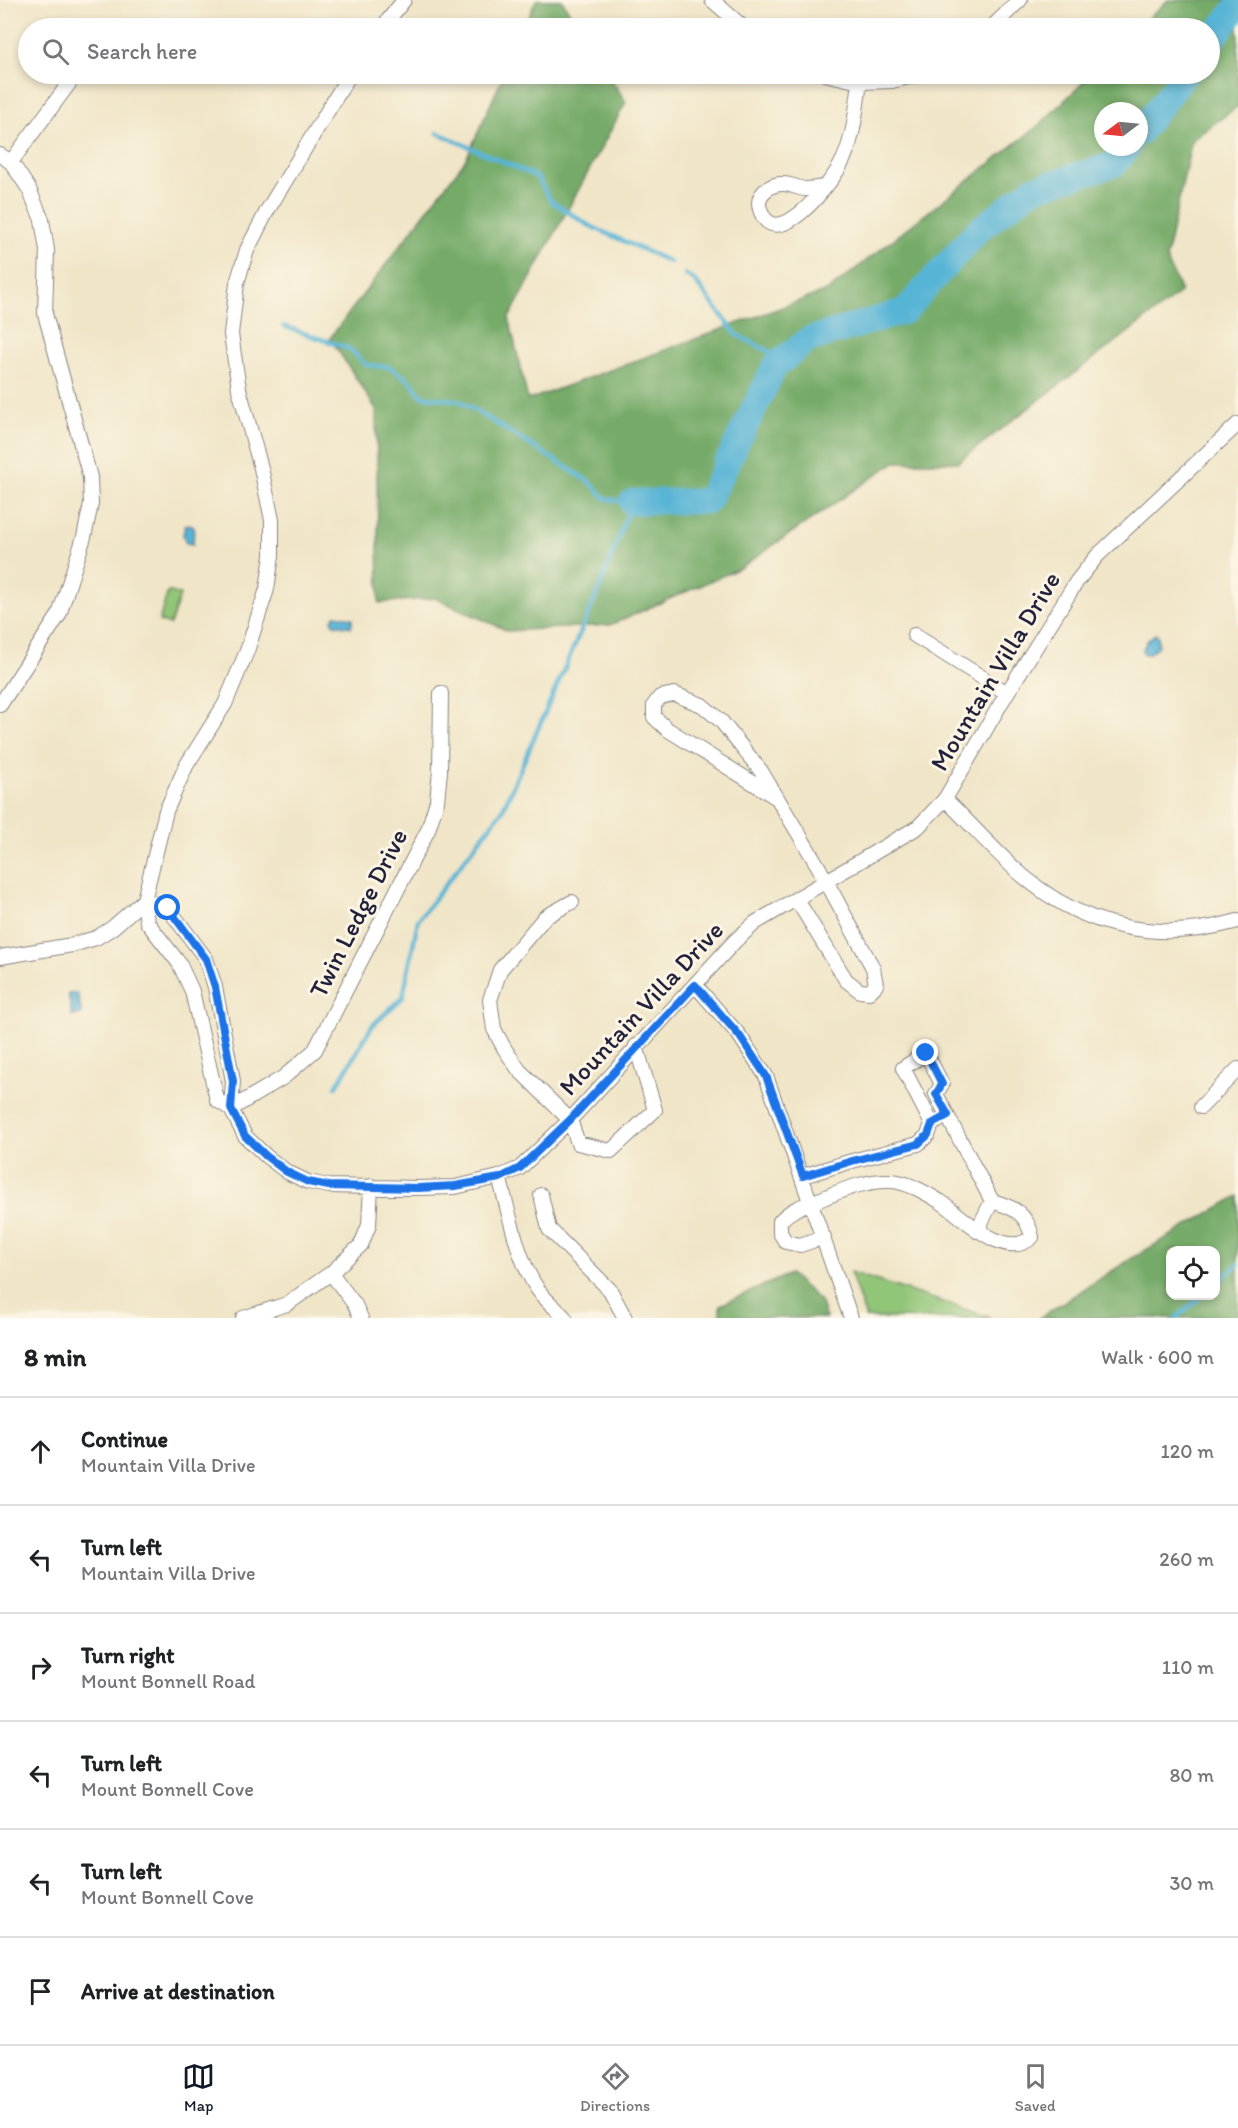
<!DOCTYPE html>
<html lang="en">
<head>
<meta charset="utf-8">
<style>
  body { margin:0; font-family:Itim,sans-serif; background:#f2f2f2; color:#202124 }
  .controls { position:absolute; right:18px; bottom:18px; display:grid; overflow:hidden; border-radius:12px; box-shadow:0 3px 9px #0003 }
  .controls button { width:54px; height:54px; display:grid; place-items:center; padding:0; border:0; border-bottom:2px solid #e0e0e0; background:#fff; color:#202124; font:30px sans-serif }
  .compass { position:absolute; left:1094px; top:102px; width:54px; height:54px; border-radius:50%; background:#fff; box-shadow:0 3px 9px #0003; rotate:254deg }
  .stop { position:absolute; width:18px; height:18px; margin:-14px; border:4px solid #1a73e8; border-radius:50%; background:#fff }
  .stop.end { background:#1a73e8; border-color:#fff; box-shadow:0 2px 6px #0008 }
  .list { margin:0; padding:0; list-style:none }
  h2 { display:flex; justify-content:space-between; align-items:center; height:78px; margin:0; padding:0 24px; font-size:26px }
  h2 small { font-size:20px; font-weight:400; color:#757577 }
  .list li { display:grid; grid-template-columns:39px 1fr auto; gap:18px; align-items:center; box-sizing:border-box; height:108px; padding:0 24px; border-top:2px solid #e0e0e0 }
  .list b { display:block; font-size:22px; white-space:nowrap }
  .list p { margin:0; font-size:20px; white-space:nowrap; color:#757577 }
  .list em { font-size:20px; font-style:normal; color:#757577 }
  .icon { flex:none; width:33px; height:33px; fill:none; stroke:currentColor; stroke-width:2; stroke-linecap:round; stroke-linejoin:round }
  .map { position:relative; flex:none; width:1238px; height:1318px; overflow:hidden }
  .search { position:absolute; background:#fff; box-shadow:0 3px 9px #0003; left:18px; right:18px; top:18px; height:66px; display:flex; align-items:center; gap:15px; box-sizing:border-box; padding:0 21px; border-radius:33px; color:#757577; font-size:22px }
  .sheet { height:726px; background:#fff }
  nav { display:flex; justify-content:space-around; align-items:center; box-sizing:border-box; height:84px; border-top:2px solid #e0e0e0; background:#fff; font-size:16px; color:#757577 }
  nav a { display:grid; justify-items:center; gap:3px }
  nav .on { color:#111827 }
  .map>svg:first-child { display:block }
  .green { fill:#91c577; stroke:#5a7459; stroke-width:1.5 }
  .forest { fill:#74aa68; stroke:#4b6652; stroke-width:1.5; fill-rule:evenodd }
  .water { fill:#57b4d5; stroke:#3c6b88; stroke-width:1.5 }
  .lines { fill:none; stroke-linecap:round; stroke-linejoin:round }
  .stream { stroke:#57b4d5; stroke-width:4.5 }
  .river { stroke:#57b4d5; stroke-width:26 }
  .street-casing { stroke:#898481; stroke-width:16 }
  .street { stroke:#fff; stroke-width:14 }
  .route { stroke:#1a73e8; stroke-width:8 }
  .labels { text-anchor:middle; stroke-width:6; stroke-linejoin:round; paint-order:stroke }
  .street-label { font-size:26px; fill:#22223b; stroke:#fcf5e5 }
</style>
</head>
<body>
<div class="map">
<svg width="1238" height="1318" viewBox="0 0 1238 1318">
  <rect width="100%" height="100%" fill="#fcf5e5"/>
  <filter id="ink" filterUnits="userSpaceOnUse"><feTurbulence type="fractalNoise" baseFrequency=".0167" numOctaves="2"/><feDisplacementMap in="SourceGraphic" scale="12" xChannelSelector="R" yChannelSelector="G"/><feConvolveMatrix kernelMatrix="1 2 1 2 8 2 1 2 1" color-interpolation-filters="sRGB"/></filter>
  <filter id="wash" filterUnits="userSpaceOnUse"><feTurbulence type="fractalNoise" baseFrequency=".008" numOctaves="4" result="noise"/><feDisplacementMap in="SourceGraphic" scale="24" xChannelSelector="R" yChannelSelector="G"/><feGaussianBlur stdDeviation="1.35" result="paint"/><feColorMatrix in="noise" values="0 0 0 0 0 0 0 0 0 0 0 0 0 0 0 0 0 1.4 0 .05"/><feComposite in="paint" operator="in"/></filter>
  <g filter="url(#wash)">
    <rect width="100%" height="100%" fill="#f0e5c7"/>
    <path class="green" d="M 168,591 L 180,595 L 170,625 L 159,621 Z
      M 850,1272 L 992,1318 L 866,1318 Z"/>
    <path class="forest" d="M 536,0 L 562,0 L 579,28 L 524,28 Z
      M 1168,0 L 1238,0 L 1238,106 L 1192,140 L 1166,258 L 1181,292 L 958,462 L 895,462 L 740,568 L 610,625 L 508,631 L 435,598 L 379,603 L 376,409 L 330,338 L 466,159 L 504,74 L 608,74 L 626,102 L 509,318 L 528,400 L 829,290 L 1039,125 L 1092,74 L 1210,74 L 1210,28 L 1138,28 ZM 1103,111 L 1139,111 L 1139,147 L 1103,147 Z
      M 1238,1196 L 1238,1318 L 1039,1318 L 1129,1260 ZM 1216,1250 L 1216,1296 L 1170,1296 L 1170,1250 Z
      M 790,1274 L 820,1301 L 826,1318 L 720,1318 L 720,1305 Z"/>
    <path class="water" d="M 189,524 L 194,526 L 193,544 L 186,543 L 183,535 L 185,526 Z
      M 335,615 L 353,618 L 351,627 L 334,624 L 332,619 Z
      M 1156,634 L 1158,636 L 1158,646 L 1148,654 L 1144,654 L 1142,651 L 1148,639 Z
      M 77,993 L 82,1014 L 72,1016 L 68,994 Z"/>
    <g class="lines">
      <path class="stream" d="M 438,133 L 537,177 L 551,201 L 588,225 L 670,262
        M 685,274 L 694,280 L 737,335 L 784,359
        M 283,326 L 350,349 L 366,365 L 390,367 L 410,381 L 422,396 L 460,401 L 590,482 L 606,499 L 632,502 L 598,592 L 502,811 L 418,920 L 403,997 L 372,1026 L 336,1087
        M 1216,1284 L 1238,1264
        M 1176,1318 L 1202,1296"/>
      <path class="river" d="M 1210,42 L 1238,6
        M 1139,133 L 1185,74
        M 632,502 L 708,501 L 775,366 L 808,340 L 905,311 L 977,231 L 1032,189 L 1115,164 L 1128,147"/>
    </g>
  </g>
  <g filter="url(#ink)">
    <g class="lines">
      <defs>
        <path id="street" d="M 712,0 L 744,28
          M 382,28 L 404,0
          M 991,28 L 1020,0
          M 825,74 L 860,82 L 892,81 L 921,74
          M 0,155 L 11,162 L 29,189 L 42,220 L 47,250 L 45,314 L 90,477 L 91,504 L 84,537 L 59,615 L 0,705
          M 11,162 L 76,74
          M 824,187 C 818,188 812,189 806,189 C 799,189 791,184 784,184 C 770,183 755,195 760,209 C 775,256 830,184 840,166 C 854,141 856,109 860,82
          M 914,635 L 1007,693
          M 777,798 L 667,729 L 654,717 L 654,705 L 660,697 L 674,694 L 702,705 L 721,721 L 761,771 L 818,866 L 873,968 L 876,985 L 869,992 L 860,991 L 846,980 L 797,900
          M 945,799 C 971,824 996,853 1023,876 C 1087,930 1159,943 1238,921
          M 572,902 L 545,917 L 500,970 L 490,1000 L 494,1029 L 504,1048 L 519,1070 L 570,1120 L 578,1143 L 611,1151 L 655,1110 L 636,1046
          M 0,957 L 72,945 L 96,938 L 112,928 L 144,900 L 166,811 L 186,766 L 225,704 L 247,651 L 267,589 L 272,555 L 272,520 L 261,468 L 239,389 L 231,334 L 237,283 L 247,250 L 267,211 L 350,74
          M 695,985 L 739,1035 L 766,1076 L 851,1318
          M 1201,1107 L 1238,1069
          M 231,1109 L 233,1081 L 215,987 L 206,959 L 168,908 L 144,900 L 147,922 L 179,963 L 192,991 L 217,1100 L 231,1109 L 245,1136 L 266,1156 L 287,1172 L 308,1182 L 329,1186 L 418,1188 L 455,1187 L 499,1177 L 520,1168 L 570,1120 L 735,941 L 755,923 L 918,827 L 945,799 L 1007,693 L 1077,581 L 1097,556 L 1238,424
          M 231,1109 L 284,1077 L 315,1050 L 428,830 L 437,801 L 440,771 L 441,693
          M 803,1176 L 852,1161 L 918,1144 L 928,1135 L 932,1124 L 938,1121
          M 499,1177 C 510,1214 518,1266 542,1295 C 549,1303 558,1310 565,1318
          M 541,1195 L 549,1229 L 610,1290 L 625,1318
          M 977,1231 L 992,1201
          M 824,1237 L 800,1245 L 786,1242 L 780,1233 L 780,1221 C 794,1206 810,1204 828,1196 C 848,1188 869,1180 891,1181 C 908,1182 926,1193 941,1202 C 963,1216 1005,1262 1032,1237 C 1027,1213 1013,1207 992,1201 L 936,1094 L 942,1084 L 926,1053 L 903,1068 L 932,1124
          M 331,1273 L 355,1305 L 361,1318
          M 243,1318 L 287,1304 L 331,1273 L 361,1245 L 369,1225 L 371,1186"/>
      </defs>
      <use href="#street" class="street-casing"/>
      <use href="#street" class="street"/>
    </g>
  </g>
  <g class="lines" filter="url(#ink)">
    <path class="route" d="M 168,908 L 206,959 L 215,987 L 233,1081 L 231,1109 L 245,1136 L 266,1156 L 287,1172 L 308,1182 L 329,1186 L 418,1188 L 455,1186 L 500,1178 L 520,1168 L 570,1120 L 695,985 L 739,1035 L 766,1076 L 803,1176 L 852,1161 L 918,1144 L 928,1135 L 932,1124 L 948,1115 L 936,1094 L 942,1084 L 926,1053"/>
  </g>
  <g class="labels">
    <g class="street-label">
      <text transform="translate(995 671) rotate(-59)" y="9">Mountain Villa Drive</text>
      <text transform="translate(358 913) rotate(-63)" y="9">Twin Ledge Drive</text>
      <text transform="translate(641 1008) rotate(-47)" y="9">Mountain Villa Drive</text>
    </g>
  </g>
</svg>
<div class="controls">
<button><svg class="icon" aria-label="locate" viewBox="0 0 24 24"><circle cx="12" cy="12" r="6"/><path d="M12 2v4M12 18v4M2 12h4M18 12h4"/></svg></button>
</div>
<svg class="compass" viewBox="-18 -18 36 36"><path d="M0-13l5 13h-10z" fill="#e53935"/><path d="M0 13l5-13h-10z" fill="#757577"/></svg>
<div class="stop" style="left:168px;top:908px"></div>
<div class="stop end" style="left:926px;top:1053px"></div>
<div class="search"><svg class="icon" aria-label="search" viewBox="0 0 24 24"><circle cx="10" cy="10" r="6"/><path d="M15 15l6 6"/></svg>Search here</div>
</div>
<section class="sheet">
<h2>8 min<small>Walk · 600 m</small></h2>
<ul class="list">
<li><svg class="icon" aria-label="ahead" viewBox="0 0 24 24"><path d="M12 20V5M6 11l6-6 6 6"/></svg><div><b>Continue</b><p>Mountain Villa Drive</p></div><em>120 m</em></li>
<li><svg class="icon" aria-label="left" viewBox="0 0 24 24"><path d="M17 20v-9H6M10 6l-5 5 5 5"/></svg><div><b>Turn left</b><p>Mountain Villa Drive</p></div><em>260 m</em></li>
<li><svg class="icon" aria-label="right" viewBox="0 0 24 24"><path d="M7 20v-9h11M14 6l5 5-5 5"/></svg><div><b>Turn right</b><p>Mount Bonnell Road</p></div><em>110 m</em></li>
<li><svg class="icon" aria-label="left" viewBox="0 0 24 24"><path d="M17 20v-9H6M10 6l-5 5 5 5"/></svg><div><b>Turn left</b><p>Mount Bonnell Cove</p></div><em>80 m</em></li>
<li><svg class="icon" aria-label="left" viewBox="0 0 24 24"><path d="M17 20v-9H6M10 6l-5 5 5 5"/></svg><div><b>Turn left</b><p>Mount Bonnell Cove</p></div><em>30 m</em></li>
<li><svg class="icon" aria-label="arrive" viewBox="0 0 24 24"><path d="M6 21V4h12l-3 4 3 4H6"/></svg><div><b>Arrive at destination</b></div></li>
</ul>
</section>
<nav>
<a class="on"><svg class="icon" aria-label="map" viewBox="0 0 24 24"><path d="M3 6l6-2 6 2 6-2v14l-6 2-6-2-6 2zM9 4v14M15 6v14"/></svg>Map</a>
<a><svg class="icon" aria-label="directions" viewBox="0 0 24 24"><path d="M12 3l9 9-9 9-9-9zM9 14v-3h6M13 9l2 2-2 2"/></svg>Directions</a>
<a><svg class="icon" aria-label="saved" viewBox="0 0 24 24"><path d="M7 4h10v16l-5-4-5 4z"/></svg>Saved</a>
</nav>
</body>
</html>
